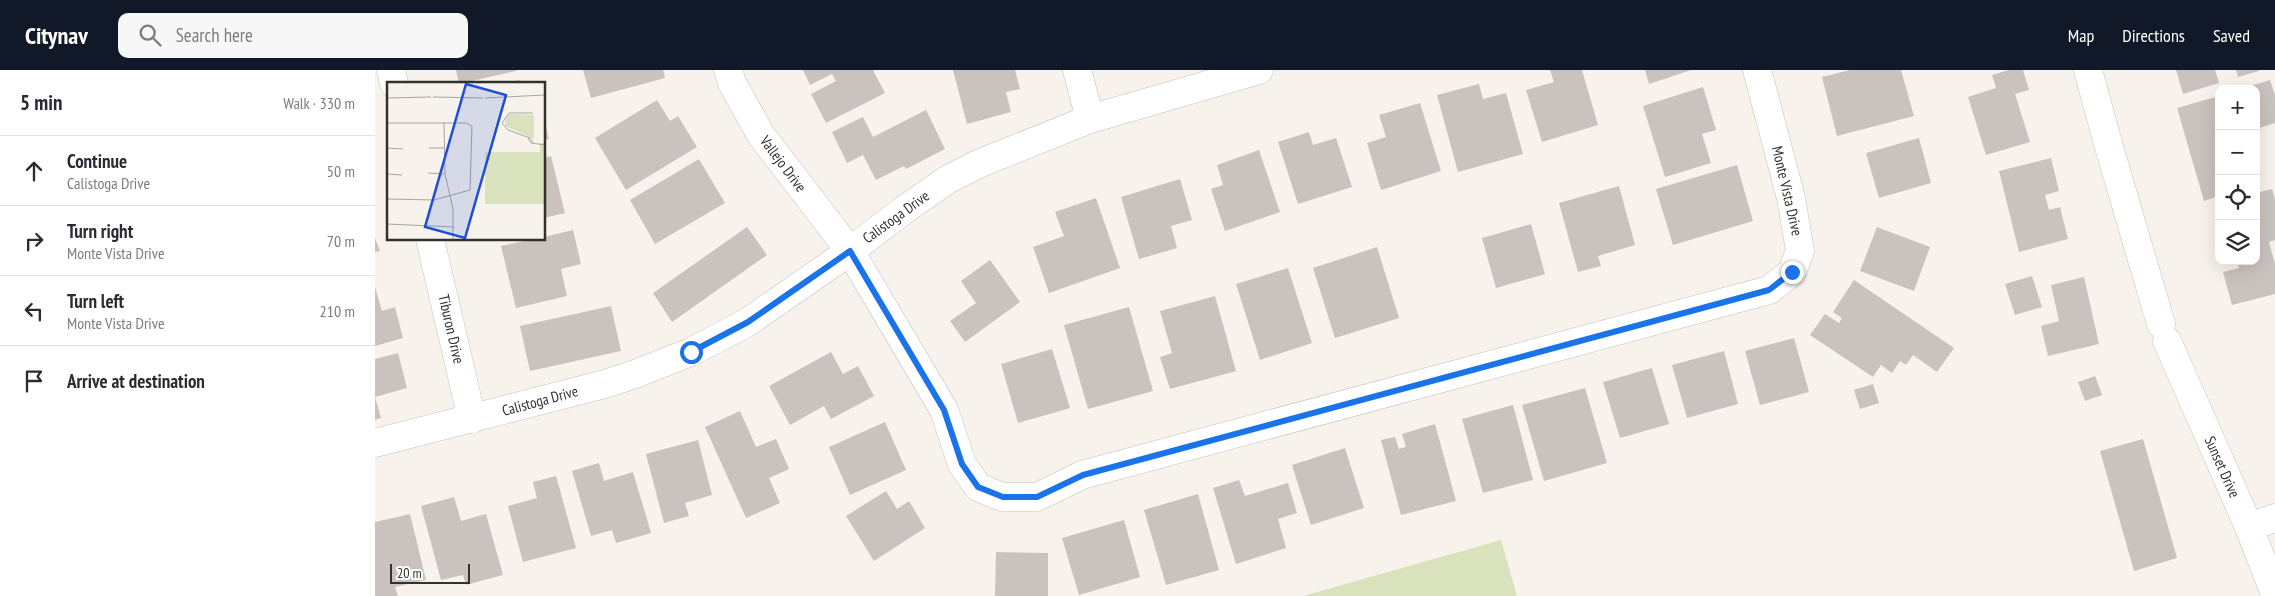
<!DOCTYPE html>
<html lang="en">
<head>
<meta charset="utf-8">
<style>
  body { margin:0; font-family:"PT Sans Narrow",sans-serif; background:#f7f7f7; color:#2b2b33 }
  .controls { position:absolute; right:15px; top:15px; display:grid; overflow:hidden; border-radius:10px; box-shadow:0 5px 20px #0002 }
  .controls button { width:45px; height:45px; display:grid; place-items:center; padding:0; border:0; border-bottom:1px solid #e1e1e2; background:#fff; color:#2b2b33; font:25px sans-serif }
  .scale { position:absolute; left:15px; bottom:12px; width:80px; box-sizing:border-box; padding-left:5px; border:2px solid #33312e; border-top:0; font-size:14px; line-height:18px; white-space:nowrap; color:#33312e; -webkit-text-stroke:4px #fff; paint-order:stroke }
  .stop { position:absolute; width:15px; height:15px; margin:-11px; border:4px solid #1a73e8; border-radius:50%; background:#fff }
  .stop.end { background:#1a73e8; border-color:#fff; box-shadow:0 1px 5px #0008 }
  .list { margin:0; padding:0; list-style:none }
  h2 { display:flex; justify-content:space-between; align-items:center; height:65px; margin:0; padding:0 20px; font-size:21px }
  h2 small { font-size:16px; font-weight:400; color:#7c7c81 }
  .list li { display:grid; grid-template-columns:32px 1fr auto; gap:15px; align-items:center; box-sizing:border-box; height:70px; padding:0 20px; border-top:1px solid #e1e1e2 }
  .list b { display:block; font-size:19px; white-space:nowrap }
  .list p { margin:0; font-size:16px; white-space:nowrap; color:#7c7c81 }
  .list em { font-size:16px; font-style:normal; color:#7c7c81 }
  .icon { flex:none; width:28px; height:28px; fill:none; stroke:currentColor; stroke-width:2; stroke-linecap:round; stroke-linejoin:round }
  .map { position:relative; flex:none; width:1900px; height:526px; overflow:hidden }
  header { display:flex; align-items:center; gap:30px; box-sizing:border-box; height:70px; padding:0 25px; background:#111827; color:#fff }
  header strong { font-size:24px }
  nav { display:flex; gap:28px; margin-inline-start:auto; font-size:18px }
  .search { width:350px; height:45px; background:#f7f7f7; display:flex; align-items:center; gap:12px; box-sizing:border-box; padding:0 18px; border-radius:10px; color:#7c7c81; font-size:19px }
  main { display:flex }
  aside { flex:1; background:#fff }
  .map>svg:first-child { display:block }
  .green { fill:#dae1bd }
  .building { fill:#cac2be }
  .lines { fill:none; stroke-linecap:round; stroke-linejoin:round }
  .minor-casing { stroke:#c5c1ba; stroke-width:29 }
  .minor { stroke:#fff; stroke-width:28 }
  .route { stroke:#1a73e8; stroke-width:6 }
  .labels { text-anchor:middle; stroke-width:4.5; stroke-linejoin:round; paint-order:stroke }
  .street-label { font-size:15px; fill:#33312e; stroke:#fff }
  .inset-road { fill:none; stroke:#a9a59f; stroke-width:1 }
  .view { fill:#1d4ed8; fill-opacity:0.15; stroke:#1d4ed8; stroke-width:2.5 }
  .inset-edge { fill:none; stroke:#33312e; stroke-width:2.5 }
</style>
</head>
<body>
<header>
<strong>Citynav</strong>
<div class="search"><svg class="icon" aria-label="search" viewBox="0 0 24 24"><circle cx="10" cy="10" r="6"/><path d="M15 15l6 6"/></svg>Search here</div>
<nav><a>Map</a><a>Directions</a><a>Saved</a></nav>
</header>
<main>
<aside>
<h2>5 min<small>Walk · 330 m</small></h2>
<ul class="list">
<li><svg class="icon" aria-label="ahead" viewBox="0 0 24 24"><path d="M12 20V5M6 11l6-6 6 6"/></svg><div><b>Continue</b><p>Calistoga Drive</p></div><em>50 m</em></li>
<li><svg class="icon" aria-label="right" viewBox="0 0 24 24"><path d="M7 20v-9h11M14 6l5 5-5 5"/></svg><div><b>Turn right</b><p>Monte Vista Drive</p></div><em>70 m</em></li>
<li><svg class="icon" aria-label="left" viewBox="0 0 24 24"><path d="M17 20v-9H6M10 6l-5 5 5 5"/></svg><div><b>Turn left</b><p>Monte Vista Drive</p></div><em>210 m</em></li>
<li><svg class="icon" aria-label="arrive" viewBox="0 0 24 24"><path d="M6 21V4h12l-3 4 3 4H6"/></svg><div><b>Arrive at destination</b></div></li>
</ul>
</aside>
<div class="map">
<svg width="1900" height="526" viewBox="0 0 1900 526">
  <rect width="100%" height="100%" fill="#f7f2eb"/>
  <path class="green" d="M 1126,470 L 1142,526 L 928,526 Z"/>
  <path class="building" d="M 81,0 L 141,0 L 141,1 L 84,14 Z
    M 208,0 L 288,0 L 290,8 L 216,28 Z
    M 428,0 L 498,0 L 510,23 L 451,53 L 436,24 L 461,11 L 457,4 L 435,15 Z
    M 578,0 L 640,0 L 645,19 L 631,22 L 636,42 L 592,54 Z
    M 1175,0 L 1207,0 L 1223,55 L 1167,72 L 1151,20 L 1179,12 Z
    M 1270,0 L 1316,0 L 1274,14 Z
    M 1475,0 L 1526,0 L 1539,46 L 1462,66 L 1447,7 Z
    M 1634,0 L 1648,0 L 1654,20 L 1640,24 L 1655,72 L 1611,85 L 1593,27 L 1621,18 L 1617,5 Z
    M 1801,0 L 1840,0 L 1844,13 L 1808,24 Z
    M 1861,0 L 1884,0 L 1884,1 L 1863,7 Z
    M 145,10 L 146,14 L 134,14 L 133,13 Z
    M 1895,10 L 1900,25 L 1900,53 L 1881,59 L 1881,19 L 1869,18 Z
    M 1104,14 L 1108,29 L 1131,23 L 1148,84 L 1083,102 L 1062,25 Z
    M 1328,17 L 1341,60 L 1327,64 L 1336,93 L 1290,107 L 1268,36 Z
    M 1844,26 L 1844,126 L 1829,131 L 1802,38 Z
    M 282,30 L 295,51 L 303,46 L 322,77 L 251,120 L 220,68 Z
    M 1045,33 L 1066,101 L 1006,120 L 992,73 L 1011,67 L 1004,45 Z
    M 551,40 L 570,79 L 531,99 L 529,96 L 501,110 L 488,85 L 472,93 L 457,62 L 488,47 L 498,67 Z
    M 169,49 L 174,69 L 169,70 Z
    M 934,62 L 938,75 L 961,68 L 977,117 L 923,134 L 903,72 Z
    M 1544,68 L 1556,113 L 1504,128 L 1491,83 Z
    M 884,80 L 905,142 L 850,161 L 836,119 L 848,115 L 842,95 Z
    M 176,86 L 190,143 L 169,148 L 169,88 Z
    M 1676,88 L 1684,121 L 1670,125 L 1674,140 L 1685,137 L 1693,169 L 1644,182 L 1624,101 Z
    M 324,89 L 350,133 L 280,174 L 255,130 Z
    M 1362,95 L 1378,151 L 1298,175 L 1281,119 Z
    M 805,109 L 817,150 L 796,156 L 802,178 L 764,189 L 746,127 Z
    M 1244,116 L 1260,175 L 1223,186 L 1226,196 L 1203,202 L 1184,133 Z
    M 1897,119 L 1900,129 L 1900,170 L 1894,172 L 1900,194 L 1900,224 L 1857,235 L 1848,202 L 1864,198 L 1862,191 L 1881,191 L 1881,123 Z
    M 721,128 L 745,198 L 674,223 L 658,177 L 689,166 L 680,142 Z
    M 1156,154 L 1170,204 L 1121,218 L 1107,168 Z
    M 372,157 L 392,185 L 297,252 L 278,223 Z
    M 1502,157 L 1555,177 L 1539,221 L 1485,201 Z
    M 198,160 L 206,194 L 186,199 L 192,226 L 141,238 L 126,176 L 159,169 L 169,169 L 169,167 Z
    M 0,168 L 5,181 L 0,182 Z
    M 1002,177 L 1024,248 L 960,268 L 938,198 Z
    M 615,190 L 645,232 L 590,272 L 575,251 L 601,233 L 586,211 Z
    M 913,198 L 937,273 L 885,290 L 861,214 Z
    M 1657,206 L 1667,237 L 1640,245 L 1630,214 Z
    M 1709,207 L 1724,274 L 1673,286 L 1666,256 L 1684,251 L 1676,215 Z
    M 1479,210 L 1579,278 L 1562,302 L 1538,285 L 1531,295 L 1525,291 L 1517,303 L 1506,295 L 1498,307 L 1435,265 L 1450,244 L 1464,253 L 1467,248 L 1458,242 Z
    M 0,217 L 7,241 L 20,237 L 28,268 L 0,276 Z
    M 840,226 L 861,301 L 795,319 L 785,287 L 797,283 L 785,241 Z
    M 236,236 L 246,281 L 155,301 L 145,256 Z
    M 754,237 L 778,321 L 713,339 L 689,255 Z
    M 1419,268 L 1434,322 L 1385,335 L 1370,281 Z
    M 677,279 L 695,338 L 643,353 L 626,294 Z
    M 1349,281 L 1363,334 L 1312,348 L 1297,295 Z
    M 456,282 L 468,304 L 483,296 L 499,326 L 456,349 L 449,336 L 415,355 L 394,316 Z
    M 23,283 L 32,318 L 0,327 L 0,289 Z
    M 1277,298 L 1294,354 L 1245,368 L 1228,312 Z
    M 1720,306 L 1727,325 L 1710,331 L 1703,312 Z
    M 1498,314 L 1504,333 L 1485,339 L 1479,320 Z
    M 1210,318 L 1232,393 L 1169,411 L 1147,335 Z
    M 0,327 L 6,348 L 0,350 Z
    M 1138,335 L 1158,410 L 1108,423 L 1087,349 Z
    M 365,341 L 381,377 L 401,369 L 414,399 L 394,408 L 405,433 L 371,448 L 330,357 Z
    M 510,352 L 531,400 L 475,425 L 454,377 Z
    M 1060,354 L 1081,431 L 1026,445 L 1006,370 L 1020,367 L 1024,379 L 1031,377 L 1027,364 Z
    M 1768,369 L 1802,488 L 1759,501 L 1725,381 Z
    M 323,370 L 337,425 L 310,433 L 314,446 L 289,453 L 271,384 Z
    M 970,378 L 989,438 L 936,455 L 917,395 Z
    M 224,393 L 229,411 L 258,402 L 276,463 L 241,473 L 237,460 L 216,466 L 197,401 Z
    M 181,406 L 201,478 L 148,492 L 133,436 L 162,428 L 158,412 Z
    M 864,410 L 870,426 L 913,413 L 922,443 L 903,449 L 911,478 L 861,494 L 838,418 Z
    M 511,421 L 522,439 L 534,431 L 550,458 L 499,491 L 471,446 Z
    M 823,424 L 844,500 L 791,515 L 769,440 Z
    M 79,427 L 86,451 L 111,444 L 128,505 L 91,515 L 88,505 L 66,510 L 46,436 Z
    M 35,444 L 51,510 L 20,517 L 23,526 L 0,526 L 0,452 Z
    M 749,450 L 765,507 L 704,525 L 687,468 Z
    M 621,482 L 673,483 L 673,526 L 620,526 Z"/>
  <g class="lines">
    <defs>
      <path id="minor" d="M 16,0 L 19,14
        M 353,0 L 357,13 L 386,65 L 475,181 L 569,340 L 587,394 L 603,417 L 627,427 L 662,427 L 707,405 L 1394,220 L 1417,202 L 1425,181 L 1416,128 L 1382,0
        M 702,0 L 715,49
        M 1713,0 L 1734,77 L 1786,254
        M 55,169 L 97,349
        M 1792,271 L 1874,457 L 1900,524
        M 0,373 L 230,314 L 260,304 L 316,282 L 373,252 L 475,181 L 529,140 L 572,110 L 603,94 L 715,49 L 884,0
        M 1874,457 L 1900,448"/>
    </defs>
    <use href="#minor" class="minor-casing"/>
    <use href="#minor" class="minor"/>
  </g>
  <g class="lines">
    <path class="route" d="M 316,282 L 373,252 L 475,181 L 569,340 L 587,394 L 603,417 L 628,427 L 662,427 L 708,405 L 1394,220 L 1417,202"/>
  </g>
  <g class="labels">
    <g class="street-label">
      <text transform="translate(408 94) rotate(53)" y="5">Vallejo Drive</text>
      <text transform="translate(1412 121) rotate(77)" y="5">Monte Vista Drive</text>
      <text transform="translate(521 147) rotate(-36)" y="5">Calistoga Drive</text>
      <text transform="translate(76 259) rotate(77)" y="5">Tiburon Drive</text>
      <text transform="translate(165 331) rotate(-15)" y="5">Calistoga Drive</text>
      <text transform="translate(1847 397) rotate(66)" y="5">Sunset Drive</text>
    </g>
  </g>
  <g transform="translate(12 12)">
    <rect width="158" height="158" fill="#f7f2eb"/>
    <path d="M 123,32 L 147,33 L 147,57 L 118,44 L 119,35 ZM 153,61 L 157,61 L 157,122 L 98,122 L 98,70 L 153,70 Z" fill="#dae1bd"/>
    <path class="inset-road" d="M 46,15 L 96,16M 0,16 L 44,15M 98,16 L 158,13M 146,31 L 122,31 L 115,41 L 121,48 L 143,56 L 146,61M 57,40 L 58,92 L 66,127 L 66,157M 0,41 L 79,41 L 85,44 L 83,108 L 47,118 L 0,117M 141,56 L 144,61 L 158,63M 0,66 L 16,67M 42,66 L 58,66M 41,91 L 57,92M 0,92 L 15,93M 0,142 L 67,145"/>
    <path class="view" d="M 79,2 L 119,13 L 78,156 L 38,145 Z"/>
    <rect width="158" height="158" class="inset-edge"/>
  </g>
</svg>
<div class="controls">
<button>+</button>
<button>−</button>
<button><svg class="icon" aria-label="locate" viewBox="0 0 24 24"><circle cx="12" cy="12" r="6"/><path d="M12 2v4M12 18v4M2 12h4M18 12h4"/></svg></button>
<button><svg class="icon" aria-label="layers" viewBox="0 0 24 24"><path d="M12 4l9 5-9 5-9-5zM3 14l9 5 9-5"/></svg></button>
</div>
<div class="scale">20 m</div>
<div class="stop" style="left:316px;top:282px"></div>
<div class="stop end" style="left:1417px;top:202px"></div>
</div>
</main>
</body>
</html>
